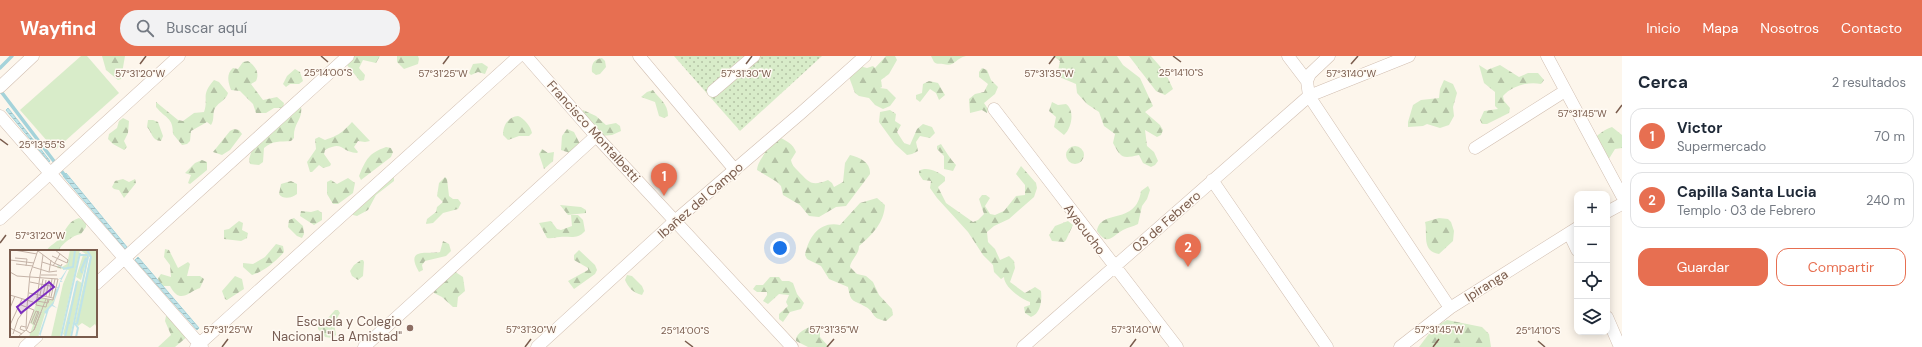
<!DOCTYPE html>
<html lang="es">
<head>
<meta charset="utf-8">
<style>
  body { margin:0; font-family:"DM Sans",sans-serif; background:#f2f2f3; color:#1f2937 }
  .controls { position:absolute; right:12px; bottom:12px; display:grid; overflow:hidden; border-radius:8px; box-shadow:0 2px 10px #0003 }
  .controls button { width:36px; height:36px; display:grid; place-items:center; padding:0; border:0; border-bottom:1px solid #e0e1e3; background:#fff; color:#1f2937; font:20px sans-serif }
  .you { position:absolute; left:780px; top:192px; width:14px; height:14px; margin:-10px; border:3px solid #fff; border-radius:50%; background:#1a73e8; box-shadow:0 0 0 6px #1a73e833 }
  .badge { display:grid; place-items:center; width:26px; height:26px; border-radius:50%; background:#e76f51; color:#fff; font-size:13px; font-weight:700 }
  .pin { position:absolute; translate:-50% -33px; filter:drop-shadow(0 1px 2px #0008) }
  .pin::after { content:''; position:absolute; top:21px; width:14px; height:12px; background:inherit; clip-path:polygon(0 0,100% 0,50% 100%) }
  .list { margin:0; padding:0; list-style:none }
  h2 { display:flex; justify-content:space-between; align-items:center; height:52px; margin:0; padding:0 16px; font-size:17px }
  h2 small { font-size:13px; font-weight:400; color:#747a83 }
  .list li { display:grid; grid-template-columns:26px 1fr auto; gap:12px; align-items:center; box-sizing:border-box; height:56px; margin:0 8px 8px; padding:0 8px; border:1px solid #e0e1e3; border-radius:12px }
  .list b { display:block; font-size:15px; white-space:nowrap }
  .list p { margin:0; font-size:13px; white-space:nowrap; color:#747a83 }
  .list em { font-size:13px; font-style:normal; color:#747a83 }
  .actions { display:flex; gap:8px; padding:12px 16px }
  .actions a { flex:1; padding:9px 0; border:1px solid #e76f51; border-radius:12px; text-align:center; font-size:14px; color:#e76f51 }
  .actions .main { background:#e76f51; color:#fff }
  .icon { flex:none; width:22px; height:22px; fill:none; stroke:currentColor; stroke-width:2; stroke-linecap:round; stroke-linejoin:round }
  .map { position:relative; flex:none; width:1622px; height:291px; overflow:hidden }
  header { display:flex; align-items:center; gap:24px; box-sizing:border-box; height:56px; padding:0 20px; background:#e76f51; color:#fff }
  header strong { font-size:19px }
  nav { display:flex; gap:22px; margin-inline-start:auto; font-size:14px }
  .search { width:280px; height:36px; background:#f2f2f3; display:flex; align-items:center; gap:10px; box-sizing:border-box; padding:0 14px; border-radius:22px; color:#747a83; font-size:15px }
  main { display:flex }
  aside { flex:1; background:#fff }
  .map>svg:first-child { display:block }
  .grass { fill:url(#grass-dots) }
  .forest { fill:url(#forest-firs) }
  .garden { fill:#d8ecc9 }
  .water { fill:url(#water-rules); stroke:#a5d3da }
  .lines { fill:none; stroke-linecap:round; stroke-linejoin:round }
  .stream { stroke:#a5d3da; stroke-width:3.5 }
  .minor-casing { stroke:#d1beb0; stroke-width:13 }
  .minor { stroke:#fff; stroke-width:12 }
  .ticks { fill:none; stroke:#7a5c4d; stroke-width:1.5 }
  .education-dot { fill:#8d6e63; stroke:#fffaf3; stroke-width:1.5 }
  .labels { text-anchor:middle; stroke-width:3; stroke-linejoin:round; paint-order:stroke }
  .street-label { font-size:13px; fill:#7a5c4d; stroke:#fffaf3 }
  .education-label { font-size:13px; fill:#785e54; stroke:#fffaf3; text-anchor:end }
  .inset-river { fill:none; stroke:#bfe3e8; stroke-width:2 }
  .inset-road { fill:none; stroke:#c5b3a7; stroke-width:1 }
  .view { fill:#7b2cbf; fill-opacity:0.15; stroke:#7b2cbf; stroke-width:2 }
  .inset-edge { fill:none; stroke:#7a5c4d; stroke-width:2 }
  .ticks-label { font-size:10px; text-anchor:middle; fill:#7a5c4d; stroke:#fffaf3; stroke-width:3; stroke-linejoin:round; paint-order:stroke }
</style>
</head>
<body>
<header>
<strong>Wayfind</strong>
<div class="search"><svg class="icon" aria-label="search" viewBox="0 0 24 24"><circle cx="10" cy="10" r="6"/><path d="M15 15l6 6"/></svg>Buscar aquí</div>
<nav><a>Inicio</a><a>Mapa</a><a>Nosotros</a><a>Contacto</a></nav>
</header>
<main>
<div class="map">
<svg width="1622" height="291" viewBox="0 0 1622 291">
  <defs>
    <pattern id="grass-dots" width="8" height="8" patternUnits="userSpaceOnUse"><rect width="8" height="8" fill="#d8ecc9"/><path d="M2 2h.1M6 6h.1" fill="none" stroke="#b4c2a5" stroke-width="1.8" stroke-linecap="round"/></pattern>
    <pattern id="forest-firs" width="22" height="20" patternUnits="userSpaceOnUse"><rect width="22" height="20" fill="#d8ecc9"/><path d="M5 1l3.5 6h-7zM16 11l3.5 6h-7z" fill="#b4c2a5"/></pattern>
    <pattern id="water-rules" width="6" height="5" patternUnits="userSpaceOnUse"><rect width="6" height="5" fill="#bfe3e8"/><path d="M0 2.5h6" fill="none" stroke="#a0bbbe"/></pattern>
  </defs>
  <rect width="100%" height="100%" fill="#fdf6ec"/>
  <path class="grass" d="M 674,0 L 822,0 L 740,75 Z"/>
  <path class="forest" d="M 102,0 L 125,0 L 121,23 L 118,24 L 106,14 Z
    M 351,0 L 380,0 L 376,7 L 363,4 L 359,12 L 365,19 L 364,24 L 360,25 L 347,9 L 347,3 Z
    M 397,0 L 418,0 L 419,3 L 418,8 L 404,13 L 397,6 Z
    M 886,0 L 895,0 L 897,4 L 889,18 L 881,24 L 882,31 L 880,32 L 887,33 L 896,42 L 890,50 L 883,53 L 875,49 L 869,42 L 859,40 L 855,37 L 849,21 L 859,10 L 867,12 L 873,10 L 875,12 Z
    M 931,0 L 966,0 C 954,3 956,11 943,8 C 939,7 938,9 934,6 Z
    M 1053,0 L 1117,0 L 1123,9 L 1140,22 L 1153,50 L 1145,56 L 1160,69 L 1163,74 L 1161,79 L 1157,81 L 1145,74 L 1147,90 L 1154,96 L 1158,105 L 1155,109 L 1151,111 L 1143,107 L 1139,99 C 1122,103 1121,102 1113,87 L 1115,78 L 1104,70 L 1099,56 L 1087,48 L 1077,37 L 1076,28 L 1057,20 L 1060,5 Z
    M 1129,0 L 1151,0 L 1165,16 L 1173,33 L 1165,39 L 1156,35 Z
    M 602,2 L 605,5 L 606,11 L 600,18 L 596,19 L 592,16 C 591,8 594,3 602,2 Z
    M 248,5 C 255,10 260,16 256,25 L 251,28 L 263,44 L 277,41 L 284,47 L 283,52 L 274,52 L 266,57 L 256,57 L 253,48 L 240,35 L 231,34 C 228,26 226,18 233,12 L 238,13 L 243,6 Z
    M 482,7 L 488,11 L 485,18 L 478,16 L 471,19 L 469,17 L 473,8 Z
    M 1479,9 L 1487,14 L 1500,9 L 1519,21 L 1528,17 L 1538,17 L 1544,24 L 1541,28 C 1528,25 1512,30 1503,40 L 1504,45 L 1510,52 L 1509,57 L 1487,68 L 1482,68 L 1480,64 L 1484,55 L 1498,53 L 1495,50 L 1495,36 L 1484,27 Z
    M 982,12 L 987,14 L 991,24 L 998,31 L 995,38 L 984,47 L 988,53 L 987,57 L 982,54 L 970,57 L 969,43 L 975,38 L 984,36 L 988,28 L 979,21 L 979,16 Z
    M 295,13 L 300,16 L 303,25 L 299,28 L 290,28 L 286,31 L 283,28 L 287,20 Z
    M 214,24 L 219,26 L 228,37 C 226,44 219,46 215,52 C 212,58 215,63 211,69 L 207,66 L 191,75 L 190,85 L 187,88 L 182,89 L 173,78 C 173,61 166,63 156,51 L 156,46 L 178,64 L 183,65 L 194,57 L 204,56 C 209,42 200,40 214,24 Z
    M 1444,24 L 1453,28 L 1457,37 L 1453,51 L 1454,60 L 1449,69 L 1440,72 L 1427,68 L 1423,70 L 1408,71 L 1408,66 L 1413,49 L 1421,44 L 1439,42 L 1440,33 Z
    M 929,25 L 938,27 L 945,39 L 939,44 L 936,37 L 930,33 L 920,46 L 916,43 L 916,39 L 922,37 L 923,28 Z
    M 653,34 C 659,43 668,47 668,60 L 664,62 L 659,60 L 655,46 L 641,41 L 647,36 Z
    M 1052,46 L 1058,49 L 1066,48 C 1075,54 1072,72 1064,79 L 1054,71 L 1056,61 L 1049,55 Z
    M 301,51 C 303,64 293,67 294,82 L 291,85 C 280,86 273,84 264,92 L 263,106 L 259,109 L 250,108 L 249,103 L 252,94 L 296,52 Z
    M 583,54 L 596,60 L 606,69 L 616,67 L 620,70 L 621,75 L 612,79 L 601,80 L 581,58 Z
    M 890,54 L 896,58 L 895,65 L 901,69 L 897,76 L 904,87 L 910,89 L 917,73 L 923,68 L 932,71 L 935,77 L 930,82 L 920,80 L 916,86 L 918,95 L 912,98 L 907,99 L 895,88 L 879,66 L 880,56 Z
    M 518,60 C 524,62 531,71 532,77 L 529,80 L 519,80 L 508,84 L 503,79 C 503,69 508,61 518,60 Z
    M 123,62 L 129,65 L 128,77 L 124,85 L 127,91 L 124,94 L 113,88 L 108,83 L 109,78 L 117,72 L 119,65 Z
    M 148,64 L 153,64 L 158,66 L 163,80 L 161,85 C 152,85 152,76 147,71 Z
    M 352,66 L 370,85 L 365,86 L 358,85 L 354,91 L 358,96 L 357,97 C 340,96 344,84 325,94 L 324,98 L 331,108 L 330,110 L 323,112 L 319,109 L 312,116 L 310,116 L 307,106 L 316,93 L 315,83 L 319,81 L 325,84 C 339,79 342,77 352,66 Z
    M 1612,71 L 1622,79 L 1622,92 L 1615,93 L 1607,106 L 1598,105 C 1581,92 1597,76 1612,71 Z
    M 234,73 L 239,74 L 242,78 L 230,94 L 222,99 L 213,96 L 230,75 Z
    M 567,73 L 574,76 L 580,88 L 570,97 L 561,94 L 562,80 Z
    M 779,81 C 787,85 793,88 796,96 L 791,104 C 792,109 794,111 798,115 C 809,126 811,131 828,124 L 832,127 L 834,131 L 843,126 L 845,107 L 850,99 C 860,101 871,107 870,118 L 846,150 L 836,151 L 819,161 L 809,160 L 800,149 L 783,139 L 781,130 L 777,126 L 757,114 C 758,104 766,99 768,88 Z
    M 941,88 C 945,94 950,103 956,109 L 953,115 L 944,113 L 944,100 L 937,93 L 937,90 Z
    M1066 99a9 9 0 1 1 18 0a9 9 0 1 1-18 0Z
    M 386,91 L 391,92 L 393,96 L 391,101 L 361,124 L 359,120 C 366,103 369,97 386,91 Z
    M 542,93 L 548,97 L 554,96 L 553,105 L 544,113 L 539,98 Z
    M 202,104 L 207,106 L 207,114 L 190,128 L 188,127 L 191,119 L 185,117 L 195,107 Z
    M 1021,110 L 1036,127 L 1037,132 L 1034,141 L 1009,163 L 994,170 L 987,176 L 988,186 L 995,193 L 1000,204 L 1009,200 L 1014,205 L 1015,212 L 1010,226 L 1025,237 L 1035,231 L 1041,235 C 1042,244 1041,257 1031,261 L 1025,257 L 1024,251 L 1030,249 L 1030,246 C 1021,243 1004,231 1004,221 L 1001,223 L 994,216 L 993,209 L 983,199 L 968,176 L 937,142 L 930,132 L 931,125 L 923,124 L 919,118 L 919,115 C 927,110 938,116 945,121 L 945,125 L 938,131 L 946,147 L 973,166 L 978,164 L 984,158 L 979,143 L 982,139 L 986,139 L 990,142 L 985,150 L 990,158 L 995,159 L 1004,155 L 1016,140 L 1025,139 L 1025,129 L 1016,118 Z
    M 394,118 L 394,125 L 376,139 L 368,154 L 357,160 L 353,159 L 352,157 Z
    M 445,121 L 447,123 L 449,140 L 453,143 L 458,143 L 461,147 L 458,153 L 443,157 L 433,167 L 426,168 L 427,163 L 436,156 L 437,151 L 443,146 L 437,140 L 439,127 Z
    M 348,122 L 355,127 L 353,137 L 338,148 L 333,148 L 327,138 L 327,126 L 331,124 L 337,128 Z
    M 123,123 L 129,126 L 135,123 L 136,127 L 124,142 L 119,134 L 114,133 L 112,131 L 115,125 Z
    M 291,125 L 297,128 L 297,138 C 292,142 283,144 279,138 L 281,128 Z
    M 1148,130 L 1150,134 L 1147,143 L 1142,150 L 1138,168 C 1133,171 1128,171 1123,174 C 1112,180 1108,191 1097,175 C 1101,152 1136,170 1141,135 Z
    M 877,142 L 885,149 C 884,167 872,179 859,190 C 859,199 851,203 850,211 L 857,218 L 866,220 L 873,226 L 879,239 L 892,253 L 893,259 L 886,265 C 870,262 876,257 866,251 C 853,243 851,248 848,231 L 829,223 L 821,210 L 807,203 L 805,199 C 809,180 820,165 840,169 L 860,147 Z
    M 560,149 L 581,151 L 586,154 L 586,157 L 568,159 Z
    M 318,154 L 322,157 L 322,164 L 314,169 L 300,160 L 301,155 L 311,156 Z
    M 571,159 L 578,159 L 583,164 L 585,175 C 577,184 570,180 560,181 C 555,181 552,183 547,182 L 539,167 L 551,165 L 557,173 L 561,174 L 572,170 Z
    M 79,162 L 86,166 L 86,171 L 81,178 C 73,179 62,188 58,195 L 46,195 C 50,189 56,187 60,182 C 66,174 68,165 79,162 Z
    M 294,162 L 303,170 L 304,178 L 302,182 L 297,180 L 288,171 L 289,164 Z
    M 1439,162 L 1448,163 L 1451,166 L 1454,175 L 1453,185 L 1439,198 C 1421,195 1428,178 1425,166 Z
    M 239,165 L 243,167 L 242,174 L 248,177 L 247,182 L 241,185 L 224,183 L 224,174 L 229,173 Z
    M 1068,165 L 1073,169 L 1066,184 L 1064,186 L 1052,185 L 1049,179 L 1055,170 Z
    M 443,185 L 449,188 L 451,195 L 446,200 L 425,205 L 422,209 L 423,214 L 419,216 C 404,190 429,199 440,196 Z
    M 276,188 L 283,190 L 284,196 C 276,205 265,215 252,219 L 243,211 L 243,207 L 253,208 L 265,201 Z
    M 165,193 L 169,194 L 178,212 L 188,206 L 190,208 L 187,220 L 200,220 L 204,223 L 200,232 C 188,236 180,249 170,230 L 163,230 L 159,227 L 158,222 L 161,218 L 171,221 L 170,209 L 164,201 Z
    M 579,194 L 595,209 L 597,214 L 595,218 L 574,233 L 568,225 L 588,214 L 588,212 L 574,204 L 574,199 Z
    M 361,204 L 363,204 L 364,206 L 363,220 L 358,224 L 352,220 L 350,215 L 354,209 Z
    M 454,215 L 463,221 L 465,235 L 458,241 L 457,251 L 453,251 L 442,241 L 434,237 L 434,232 Z
    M 627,219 L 632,220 L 642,230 L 644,235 L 642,239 C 633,237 628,231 625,224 Z
    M 235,220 L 242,223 L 244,233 L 227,244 L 225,243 L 222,235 Z
    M 770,221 L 779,221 L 782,225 L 789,225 L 793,227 L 797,238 L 804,247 L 801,253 L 790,256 L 783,266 L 779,263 L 779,258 L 788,250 L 786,246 L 789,239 L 779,238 L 768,248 L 763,245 L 767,239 L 767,236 L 757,236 L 753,233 L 756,229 L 763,229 Z
    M 335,254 L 338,254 L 340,257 L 334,267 L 336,279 L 332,282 L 325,281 L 318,273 L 318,268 L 320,264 L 328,262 Z
    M 168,258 L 188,280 L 175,291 L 158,291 L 171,279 L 165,265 L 166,260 Z
    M 1447,264 L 1482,271 L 1489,278 L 1491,291 L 1419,291 L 1434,271 Z
    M 814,269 L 820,274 L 820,281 L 829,291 L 808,291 L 796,285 C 795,277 807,272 814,269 Z"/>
  <path class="garden" d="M 81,0 L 87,0 L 119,37 L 55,94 L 20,54 Z"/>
  <path class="water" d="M 8,52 L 50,105 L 49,106 L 6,54 Z
    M 66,117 L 127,191 L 125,193 L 63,120 Z
    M 138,201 L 199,272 L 197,274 L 135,204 Z"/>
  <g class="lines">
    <path class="stream" d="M 0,12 L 12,0
      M 0,34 L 66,121"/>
    <defs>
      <path id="minor" d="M 526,0 L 596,80 L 792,291
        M 639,0 L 735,114
        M 1288,0 L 1307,25
        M 1329,0 L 1310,18 L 1307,25 L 1309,40 L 1450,252
        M 1547,0 L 1622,140
        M 0,31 L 33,0
        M 713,35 L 754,0
        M 994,53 L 1177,291
        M 0,60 L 202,291
        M 1475,92 L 1565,35
        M 1212,124 L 1327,291
        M 1607,156 L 1622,148
        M 0,163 L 179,0
        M 1569,177 L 1577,194
        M 96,228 L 348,0
        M 1607,261 L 1620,291
        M 25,291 L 37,280
        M 196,291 L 519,0
        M 364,291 L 596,80
        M 537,291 L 676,164 L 801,57 L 865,0
        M 1023,291 L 1309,40 L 1409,0
        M 1400,291 L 1450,252 L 1577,172"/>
    </defs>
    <use href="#minor" class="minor-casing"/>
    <use href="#minor" class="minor"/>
  </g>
  <path class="ticks" d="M 321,0 L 328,6M 1173,0 L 1181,6M 140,8 L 146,0M 443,8 L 449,0M 746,8 L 752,0M 1049,8 L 1055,0M 1351,8 L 1358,0M 1616,57 L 1622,49M 0,83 L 8,89M 0,187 L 6,179M 685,285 L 693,291M 1538,285 L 1545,291M 222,291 L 228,283M 525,291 L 531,283M 827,291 L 834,283M 1130,291 L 1136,283M 1433,291 L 1439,283"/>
  <circle class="education-dot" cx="410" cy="272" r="4"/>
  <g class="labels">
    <g class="street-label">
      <text transform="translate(594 75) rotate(48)" y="5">Francisco Montalbetti</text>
      <text transform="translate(700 144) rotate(-41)" y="5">Ibañez del Campo</text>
      <text transform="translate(1166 165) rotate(-41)" y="5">03 de Febrero</text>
      <text transform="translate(1085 173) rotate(53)" y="5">Ayacucho</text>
      <text transform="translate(1486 229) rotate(-32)" y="5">Ipiranga</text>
    </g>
    <g class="education-label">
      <text x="402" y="270">Escuela y Colegio<tspan x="402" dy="15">Nacional "La Amistad"</tspan></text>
    </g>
  </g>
  <g transform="translate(10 194)">
    <rect width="87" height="87" fill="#fdf6ec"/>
    <path d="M 60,0 L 87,0 L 87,78 L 85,74 L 80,78 L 72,73 L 68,76 L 65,72 L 80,7 L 70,0 L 50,87 L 41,87 L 53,34 L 59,20 L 47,18 L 48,15 L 52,17 L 57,14 ZM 73,5 L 78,7 L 71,30 L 66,27 ZM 67,30 L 72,33 L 60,87 L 56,87 L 53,84 ZM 45,40 L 44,53 L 36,60 L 28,87 L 19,87 L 23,75 L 20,73 L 28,47 L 42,50 Z" fill="#d8ecc9"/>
    <path d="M 62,0 L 58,18 L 51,31 L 53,32 L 50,32 L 50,36 L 43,55 L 47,58 L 42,56 L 39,59 L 30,87 L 30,84 L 28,87 L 36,64 L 34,62 L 44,51 L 45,40 L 48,38 L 45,37 L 48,37 L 51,29 L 48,29 L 51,28 L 57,19 L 52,18 L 44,13 L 57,19 Z" fill="#bfe3e8"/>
    <path class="inset-river" d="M 53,19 L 63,17 L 65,0M 72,23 L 71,20 L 76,8M 72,51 L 81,7 L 77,0M 64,72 L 68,78 L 66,87M 60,73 L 58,73 L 67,31M 67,74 L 72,51M 51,87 L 70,3M 55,87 L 58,74M 61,87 L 78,7 L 77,5 L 69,5"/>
    <path class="inset-road" d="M 4,0 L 27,4M 28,1 L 44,13 L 51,16 L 52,14M 42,6 L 57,13 L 58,10 L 45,0M 5,8 L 17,9 L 16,16M 0,10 L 24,13M 32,12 L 51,18M 6,14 L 23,16M 43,16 L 50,4M 23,17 L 39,22 L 47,21M 0,22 L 7,26 L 48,29 L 43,50 L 27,47M 39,22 L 41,10M 31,25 L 47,25M 20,32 L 45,37M 29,33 L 33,5M 29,34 L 26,55 L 36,57 L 38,49M 19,43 L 43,48M 0,45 L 23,52M 30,45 L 33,29M 33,46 L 36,30M 36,46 L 39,30M 39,47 L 42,29M 41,47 L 45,29M 27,51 L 38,53 L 39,50M 0,58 L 5,46M 21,73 L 26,61 L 29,62 L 24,75M 23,74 L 28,61M 0,75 L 12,49M 0,78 L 12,84M 16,79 L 17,58M 16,80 L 20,83 L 24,80 L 36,49M 24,80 L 31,62M 15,81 L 10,79 L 11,76 L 16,77M 3,84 L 8,69 L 17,57 L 20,24 L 28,0M 8,87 L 17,79 L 24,60 L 11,55"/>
    <path class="view" d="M 39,32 L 44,37 L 11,63 L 7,57 Z"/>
    <rect width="87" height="87" class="inset-edge"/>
  </g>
  <g class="ticks-label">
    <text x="1181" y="20">25°14'10"S</text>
    <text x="328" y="20">25°14'00"S</text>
    <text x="140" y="21">57°31'20"W</text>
    <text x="443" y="21">57°31'25"W</text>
    <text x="746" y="21">57°31'30"W</text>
    <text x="1049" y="21">57°31'35"W</text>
    <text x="1351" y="21">57°31'40"W</text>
    <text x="1582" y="61">57°31'45"W</text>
    <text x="42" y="92">25°13'55"S</text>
    <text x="40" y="183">57°31'20"W</text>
    <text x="228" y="277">57°31'25"W</text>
    <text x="531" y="277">57°31'30"W</text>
    <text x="834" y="277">57°31'35"W</text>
    <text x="1136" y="277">57°31'40"W</text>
    <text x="1439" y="277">57°31'45"W</text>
    <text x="685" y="278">25°14'00"S</text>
    <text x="1538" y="278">25°14'10"S</text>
  </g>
</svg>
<div class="controls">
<button>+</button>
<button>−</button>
<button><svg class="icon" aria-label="locate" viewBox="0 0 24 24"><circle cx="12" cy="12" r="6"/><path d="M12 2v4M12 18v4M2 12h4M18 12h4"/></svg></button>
<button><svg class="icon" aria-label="layers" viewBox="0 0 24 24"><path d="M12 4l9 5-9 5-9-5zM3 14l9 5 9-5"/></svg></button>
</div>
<div class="you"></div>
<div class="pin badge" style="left:664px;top:140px">1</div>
<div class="pin badge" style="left:1188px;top:211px">2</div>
</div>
<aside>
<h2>Cerca<small>2 resultados</small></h2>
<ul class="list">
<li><span class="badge">1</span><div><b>Victor</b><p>Supermercado</p></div><em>70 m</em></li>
<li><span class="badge">2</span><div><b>Capilla Santa Lucia</b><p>Templo · 03 de Febrero</p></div><em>240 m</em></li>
</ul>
<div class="actions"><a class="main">Guardar</a><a>Compartir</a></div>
</aside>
</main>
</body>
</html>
